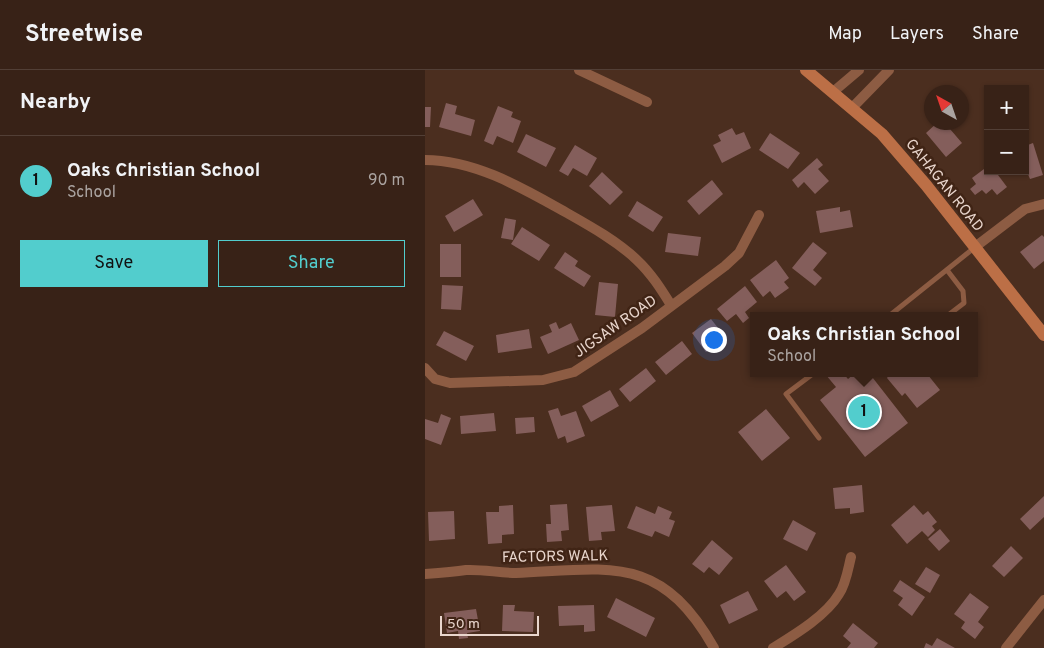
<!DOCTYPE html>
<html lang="en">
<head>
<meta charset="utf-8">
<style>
  body { margin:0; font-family:Overpass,sans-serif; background:#432f24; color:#f1f3f6 }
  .controls { position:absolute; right:15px; top:15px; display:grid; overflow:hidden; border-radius:0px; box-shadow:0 1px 4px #0004 }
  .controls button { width:45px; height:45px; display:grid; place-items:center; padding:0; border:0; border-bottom:1px solid #523f36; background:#382217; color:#f1f3f6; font:25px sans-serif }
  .compass { position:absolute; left:499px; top:15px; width:45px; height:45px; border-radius:50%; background:#382217; box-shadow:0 1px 4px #0004; rotate:320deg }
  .scale { position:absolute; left:15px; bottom:12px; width:99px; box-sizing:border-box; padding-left:5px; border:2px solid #e9d6cd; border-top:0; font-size:14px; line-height:18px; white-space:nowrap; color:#e9d6cd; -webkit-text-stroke:4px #402415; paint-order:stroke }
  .you { position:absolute; left:288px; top:269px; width:18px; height:18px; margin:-12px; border:4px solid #fff; border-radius:50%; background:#1a73e8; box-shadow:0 0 0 8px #1a73e833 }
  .badge { display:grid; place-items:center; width:32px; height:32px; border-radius:50%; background:#52cdcd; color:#111; font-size:16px; font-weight:700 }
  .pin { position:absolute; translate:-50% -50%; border:2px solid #fff; box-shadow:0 1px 5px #0006 }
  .popup { position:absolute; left:325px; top:242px; width:228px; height:65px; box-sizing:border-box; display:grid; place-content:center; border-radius:0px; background:#382217; filter:drop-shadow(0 1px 4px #0005); font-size:16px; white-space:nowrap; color:#aba4a1 }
  .popup b { font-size:19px; color:#f1f3f6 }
  .popup::after { content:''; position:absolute; left:50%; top:100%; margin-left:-10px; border:10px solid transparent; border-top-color:#382217 }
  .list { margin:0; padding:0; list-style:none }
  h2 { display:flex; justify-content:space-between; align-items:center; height:65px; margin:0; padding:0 20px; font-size:21px }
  h2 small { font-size:16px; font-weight:400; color:#aba4a1 }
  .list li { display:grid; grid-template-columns:32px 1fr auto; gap:15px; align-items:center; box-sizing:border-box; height:90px; padding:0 20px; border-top:1px solid #523f36 }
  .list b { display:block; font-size:19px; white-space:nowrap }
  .list p { margin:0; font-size:16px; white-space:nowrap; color:#aba4a1 }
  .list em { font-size:16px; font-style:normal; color:#aba4a1 }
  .actions { display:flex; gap:10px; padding:15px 20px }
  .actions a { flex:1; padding:11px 0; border:1px solid #52cdcd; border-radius:0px; text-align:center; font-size:18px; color:#52cdcd }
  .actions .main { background:#52cdcd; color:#111 }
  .map { position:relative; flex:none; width:619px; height:578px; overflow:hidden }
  header { display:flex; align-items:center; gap:30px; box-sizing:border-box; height:70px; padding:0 25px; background:#382217; border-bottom:1px solid #523f36 }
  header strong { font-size:24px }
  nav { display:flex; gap:28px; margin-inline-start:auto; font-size:18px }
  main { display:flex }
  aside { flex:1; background:#382217 }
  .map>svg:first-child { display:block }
  .building { fill:#845e5b }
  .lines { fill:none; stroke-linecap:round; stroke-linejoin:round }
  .lane { stroke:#8d5c43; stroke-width:5 }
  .street { stroke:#8d5c43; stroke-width:10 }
  .secondary { stroke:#bc6f46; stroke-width:12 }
  .labels { text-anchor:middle; stroke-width:5; stroke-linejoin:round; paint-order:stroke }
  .street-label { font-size:15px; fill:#e9d6cd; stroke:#402415 }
</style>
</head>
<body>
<header>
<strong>Streetwise</strong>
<nav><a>Map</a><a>Layers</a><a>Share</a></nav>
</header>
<main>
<aside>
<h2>Nearby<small></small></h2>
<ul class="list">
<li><span class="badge">1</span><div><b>Oaks Christian School</b><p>School</p></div><em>90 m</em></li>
</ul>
<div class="actions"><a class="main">Save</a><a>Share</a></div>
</aside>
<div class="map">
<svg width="619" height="578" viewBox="0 0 619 578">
  <rect width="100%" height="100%" fill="#4b2e1f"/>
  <path class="building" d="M 21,33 L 32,36 L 30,44 L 50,50 L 46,66 L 14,57 Z
    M 73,36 L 88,42 L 86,47 L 96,51 L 88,73 L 72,66 L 68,75 L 59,71 Z
    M 0,37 L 6,37 L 5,57 L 0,57 Z
    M 513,52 L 519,52 L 537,73 L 521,87 L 501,63 Z
    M 307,58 L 311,65 L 319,62 L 326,78 L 297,93 L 288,75 L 296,71 L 293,65 Z
    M 345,63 L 375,83 L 363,99 L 334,80 Z
    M 101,64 L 131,78 L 121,97 L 92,82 Z
    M 608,73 L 618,105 L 605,109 L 600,97 L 600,76 Z
    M 150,75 L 172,88 L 162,106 L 148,98 L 143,106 L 134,101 Z
    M 392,88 L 398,95 L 393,99 L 404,111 L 390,124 L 379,112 L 373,118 L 367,110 Z
    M 563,96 L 563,101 L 570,101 L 582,117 L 572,125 L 567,119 L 561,124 L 557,120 L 550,125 L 545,119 L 551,114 L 547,108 Z
    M 177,102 L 198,122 L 185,135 L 164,116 Z
    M 287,110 L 298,124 L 274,145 L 262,131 Z
    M 48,129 L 58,145 L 29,162 L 20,146 Z
    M 212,131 L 238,147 L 228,162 L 203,146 Z
    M 415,137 L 415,142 L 425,140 L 428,157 L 395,163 L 391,141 Z
    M 80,148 L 91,150 L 88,170 L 76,168 Z
    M 97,157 L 125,175 L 114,191 L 86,174 Z
    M 243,163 L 276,167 L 273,186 L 240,182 Z
    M 617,165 L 619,167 L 619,191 L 609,199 L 595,182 Z
    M 388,172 L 402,183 L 388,200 L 397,208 L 390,216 L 367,198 Z
    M 15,174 L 36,174 L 36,207 L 15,207 Z
    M 140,182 L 153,191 L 150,196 L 166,206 L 159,217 L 129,198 Z
    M 351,190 L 364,208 L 359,212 L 364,218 L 350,228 L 345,221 L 338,227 L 325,210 Z
    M 174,212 L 193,214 L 190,247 L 170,245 Z
    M 17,215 L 38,216 L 36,240 L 16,239 Z
    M 320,216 L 332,232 L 320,242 L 324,248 L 318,253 L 311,244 L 302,251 L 292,239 Z
    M 286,249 L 300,267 L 281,282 L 267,263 Z
    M 131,252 L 134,259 L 146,253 L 154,270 L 123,284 L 115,267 L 127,262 L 124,255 Z
    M 104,259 L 107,278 L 73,283 L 71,265 Z
    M 19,261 L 49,276 L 41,291 L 11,275 Z
    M 257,271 L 267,284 L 241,305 L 230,292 Z
    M 221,298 L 231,311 L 205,332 L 194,319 Z
    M 403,303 L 418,303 L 423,309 L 430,303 L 444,303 L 483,353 L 440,387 L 395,330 L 411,317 L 401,305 Z
    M 465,303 L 505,303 L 503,305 L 515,320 L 492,338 L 480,323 L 477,326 L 462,308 Z
    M 185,320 L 194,336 L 166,352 L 157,336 Z
    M 133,338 L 136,346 L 151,341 L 160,366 L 142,373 L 140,366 L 133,369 L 123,341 Z
    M 341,339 L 365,368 L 337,391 L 313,362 Z
    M 69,343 L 71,361 L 36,364 L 35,346 Z
    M 16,344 L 26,348 L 16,375 L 0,369 L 0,349 L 13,353 Z
    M 109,347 L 110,362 L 91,364 L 90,348 Z
    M 437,415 L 439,442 L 425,444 L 425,438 L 410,439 L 408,418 Z
    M 619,426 L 619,447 L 605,460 L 595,449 Z
    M 142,434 L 144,460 L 136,461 L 137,471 L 122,472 L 121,454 L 126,454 L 125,435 Z
    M 88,435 L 89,464 L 77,465 L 77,473 L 63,474 L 61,442 L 74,442 L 74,436 Z
    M 187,435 L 190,461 L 176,462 L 177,470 L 164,471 L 161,437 Z
    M 489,435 L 498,445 L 503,441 L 512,452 L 507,456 L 510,460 L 503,467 L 497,461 L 482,474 L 466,455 Z
    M 211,436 L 230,444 L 233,436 L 247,442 L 244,449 L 250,451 L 244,467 L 230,461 L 227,467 L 202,458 Z
    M 29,441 L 30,469 L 4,471 L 3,442 Z
    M 368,450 L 391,463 L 382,481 L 358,469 Z
    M 515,459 L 525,471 L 514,481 L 503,469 Z
    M 287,470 L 308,488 L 294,505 L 284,497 L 279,503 L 267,494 Z
    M 586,476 L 598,488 L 579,507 L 567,496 Z
    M 361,495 L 381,522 L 369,531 L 361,521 L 352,528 L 339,511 Z
    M 501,497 L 515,505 L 505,523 L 490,514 Z
    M 475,510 L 500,527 L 487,546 L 473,535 L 478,528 L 468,521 Z
    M 323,521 L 333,540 L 304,554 L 295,535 Z
    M 545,523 L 564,537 L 553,552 L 559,557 L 550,569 L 536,558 L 540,552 L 529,544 Z
    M 191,528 L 230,548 L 221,567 L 182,547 Z
    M 78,535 L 90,535 L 89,541 L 109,542 L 108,562 L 77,561 Z
    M 169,535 L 170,561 L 159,562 L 159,555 L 134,556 L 133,536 Z
    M 51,539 L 55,561 L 42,563 L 43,568 L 34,569 L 33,561 L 22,563 L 19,543 Z
    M 428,553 L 453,573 L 449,578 L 422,578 L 426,573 L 418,566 Z
    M 512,568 L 530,578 L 499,578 L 501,573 L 507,576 Z"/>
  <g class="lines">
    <path class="lane" d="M 522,200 L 538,221 L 539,233 L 522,246
      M 464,246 L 549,178
      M 389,303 L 361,324 L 394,368"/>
    <path class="street" d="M 154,0 L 222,32
      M 408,22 L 434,0
      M 427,38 L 464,0
      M 0,90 C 51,90 99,119 142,143 C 165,156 192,171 212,190 C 226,203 236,219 246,235
      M 550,177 L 600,139 L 619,134
      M 0,298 L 10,309 L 25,313 L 118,310 L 149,302 L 217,258 L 300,196 L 314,183 L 334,145
      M 0,504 C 14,503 28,502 41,500 C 57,499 74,503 91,503 C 185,499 235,483 289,578
      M 348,578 C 369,565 401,546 414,524 C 421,514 423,499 426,487
      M 581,578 L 619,530"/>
    <path class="secondary" d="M 381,0 L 457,64 L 501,115 L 619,265"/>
  </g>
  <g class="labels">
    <g class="street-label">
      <text transform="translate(520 115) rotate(51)" y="5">GAHAGAN ROAD</text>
      <text transform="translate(190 256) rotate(-35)" y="5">JIGSAW ROAD</text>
      <text transform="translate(130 486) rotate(-1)" y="5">FACTORS WALK</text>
    </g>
  </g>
</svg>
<div class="controls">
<button>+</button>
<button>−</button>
</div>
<svg class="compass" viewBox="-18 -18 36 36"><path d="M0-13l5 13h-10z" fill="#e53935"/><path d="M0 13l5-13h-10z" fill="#aba4a1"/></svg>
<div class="scale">50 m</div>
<div class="you"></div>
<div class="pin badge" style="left:439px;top:342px">1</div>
<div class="popup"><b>Oaks Christian School</b>School</div>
</div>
</main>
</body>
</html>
